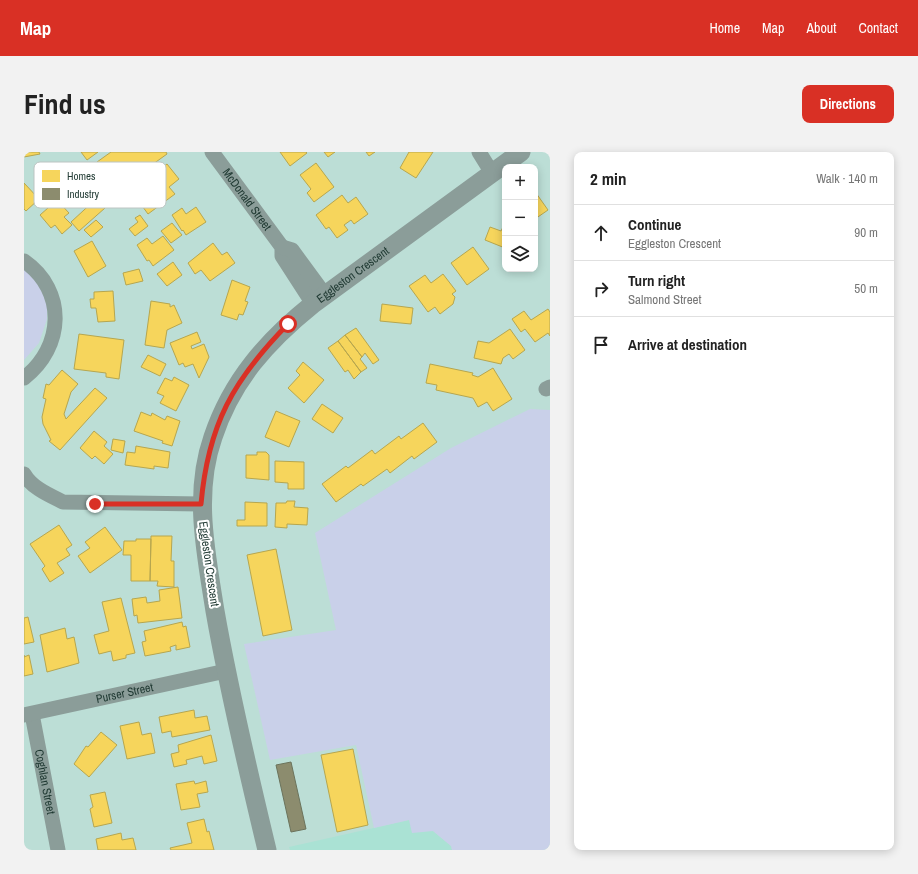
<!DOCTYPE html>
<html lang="en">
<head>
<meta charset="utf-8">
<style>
  body { margin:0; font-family:"Archivo Narrow",sans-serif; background:#f2f2f2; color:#222 }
  .controls { position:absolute; right:12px; top:12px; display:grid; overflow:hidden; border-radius:8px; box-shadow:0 2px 10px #0003 }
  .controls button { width:36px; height:36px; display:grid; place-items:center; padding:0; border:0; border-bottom:1px solid #e0e0e0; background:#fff; color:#222; font:20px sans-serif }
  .stop { position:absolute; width:12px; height:12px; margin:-9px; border:3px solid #d93025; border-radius:50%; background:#fff }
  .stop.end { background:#d93025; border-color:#fff; box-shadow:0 1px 4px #0008 }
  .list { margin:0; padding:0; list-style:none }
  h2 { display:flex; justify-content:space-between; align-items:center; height:52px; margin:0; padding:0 16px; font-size:17px }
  h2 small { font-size:13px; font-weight:400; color:#767676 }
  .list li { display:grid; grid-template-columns:26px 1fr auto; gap:12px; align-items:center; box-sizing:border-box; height:56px; padding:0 16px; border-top:1px solid #e0e0e0 }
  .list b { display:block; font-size:15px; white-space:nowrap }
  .list p { margin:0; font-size:13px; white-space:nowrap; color:#767676 }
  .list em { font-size:13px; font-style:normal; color:#767676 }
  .icon { flex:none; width:22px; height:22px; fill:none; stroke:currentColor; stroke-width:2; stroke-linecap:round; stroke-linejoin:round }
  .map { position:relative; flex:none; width:526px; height:698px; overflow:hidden; border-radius:8px }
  header { display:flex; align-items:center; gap:24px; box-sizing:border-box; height:56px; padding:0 20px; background:#d93025; color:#fff }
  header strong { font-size:19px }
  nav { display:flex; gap:22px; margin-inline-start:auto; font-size:14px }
  .intro { display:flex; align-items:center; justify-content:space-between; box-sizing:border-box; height:96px; padding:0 24px }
  h1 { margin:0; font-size:28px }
  .button { padding:10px 18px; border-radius:8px; background:#d93025; color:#fff; font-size:14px; font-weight:700 }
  main { display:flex; gap:24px; padding:0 24px }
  aside { flex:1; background:#fff; border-radius:8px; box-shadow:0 2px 10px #0003 }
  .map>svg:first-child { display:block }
  .built { fill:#aae2d4 }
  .green { fill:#c9d0e9 }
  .homes { fill:#f6d55c; stroke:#b6a64f }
  .industry { fill:#8c8c6e; stroke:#6b735c }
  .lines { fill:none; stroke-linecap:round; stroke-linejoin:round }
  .minor { stroke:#8b9d99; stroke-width:15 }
  .tertiary { stroke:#8b9d99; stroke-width:19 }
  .route { stroke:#d93025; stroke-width:5 }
  .labels { text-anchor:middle; stroke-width:4; stroke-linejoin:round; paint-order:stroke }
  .street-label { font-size:12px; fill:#1f3932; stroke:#fff }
  .key { fill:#fff; stroke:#bcc4c2; stroke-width:1 }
  .key-label { font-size:11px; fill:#1f3932 }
</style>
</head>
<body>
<header>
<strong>Map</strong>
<nav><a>Home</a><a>Map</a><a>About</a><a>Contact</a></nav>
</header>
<div class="intro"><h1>Find us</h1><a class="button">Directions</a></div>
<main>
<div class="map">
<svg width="526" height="698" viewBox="0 0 526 698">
  <rect width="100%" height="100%" fill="#bcded6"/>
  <path class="built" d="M 385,668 L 409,679 L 427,694 L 428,698 L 266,698 L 265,695 Z"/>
  <path class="green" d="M 0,114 L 14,128 L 23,153 L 23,167 L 15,191 L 0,208 Z
    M 506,257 L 526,258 L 526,698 L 428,698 L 427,694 L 409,679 L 388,681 L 385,668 L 350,676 L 332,593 L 246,608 L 220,492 L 312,478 L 291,381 L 427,296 Z"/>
  <path class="homes" d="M 0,0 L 15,0 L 16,2 L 0,5 Z
    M 57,0 L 74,0 L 63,8 Z
    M 87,0 L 142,0 L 143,2 L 93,38 L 73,10 Z
    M 256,0 L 282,0 L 283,1 L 266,14 Z
    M 300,0 L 311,0 L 304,5 Z
    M 342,0 L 351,0 L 345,4 Z
    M 385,0 L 409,0 L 392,26 L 376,16 Z
    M 292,11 L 310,35 L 290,50 L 283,41 L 287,37 L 276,23 Z
    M 143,12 L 155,27 L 145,35 L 151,42 L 124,62 L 116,51 L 125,44 L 117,32 Z
    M 0,31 L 15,47 L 2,59 L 0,57 Z
    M 512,41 L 524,58 L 511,67 L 511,42 Z
    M 318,43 L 324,51 L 332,45 L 344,62 L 330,72 L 327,68 L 320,73 L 324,78 L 313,86 L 305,75 L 302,77 L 292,63 Z
    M 73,46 L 81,56 L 55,79 L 47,70 Z
    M 33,48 L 45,61 L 40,65 L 48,73 L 38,82 L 31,73 L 27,76 L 16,63 Z
    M 172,55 L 182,70 L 162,83 L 159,78 L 158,79 L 148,63 L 158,56 L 162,62 Z
    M 116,63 L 124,74 L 111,84 L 105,77 L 114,70 L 111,66 Z
    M 72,68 L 79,75 L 67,85 L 60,78 Z
    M 148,71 L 158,83 L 147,91 L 137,79 Z
    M 466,75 L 477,79 L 479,75 L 481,76 L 481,96 L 461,88 Z
    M 139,84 L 150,98 L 129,114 L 125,108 L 123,109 L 113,93 L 123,86 L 128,92 Z
    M 68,89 L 82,114 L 64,125 L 50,99 Z
    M 189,91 L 198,103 L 203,100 L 211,111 L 186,129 L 177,118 L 171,122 L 164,111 Z
    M 449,95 L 465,117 L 443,133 L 427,111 Z
    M 149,110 L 158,123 L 143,134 L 133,122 Z
    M 115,117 L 119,129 L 102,133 L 99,121 Z
    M 419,122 L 432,139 L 428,142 L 431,145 L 429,152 L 416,162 L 411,155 L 404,160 L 385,134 L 401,123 L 407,131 Z
    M 208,128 L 226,135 L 221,149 L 224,150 L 219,163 L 215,162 L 213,168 L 197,163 Z
    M 89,139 L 91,169 L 74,170 L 72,156 L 67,156 L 66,147 L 70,147 L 70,140 Z
    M 127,149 L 146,152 L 146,155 L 150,153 L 158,171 L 143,178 L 140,196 L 121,193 Z
    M 358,152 L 389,156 L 387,172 L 356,169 Z
    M 524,157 L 526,160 L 526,184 L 524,181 L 511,190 L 501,177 L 497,180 L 488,167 L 500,159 L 507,168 Z
    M 332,176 L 355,208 L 349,212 L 341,201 L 338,205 L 321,183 Z
    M 486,177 L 501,198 L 489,207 L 485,202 L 479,206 L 477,212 L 450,206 L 454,189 L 465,191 Z
    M 173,180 L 177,190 L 167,194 L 168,197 L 180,192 L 185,205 L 175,226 L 169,212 L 161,215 L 159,211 L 155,213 L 146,191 Z
    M 55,182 L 100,188 L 95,227 L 82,225 L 82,221 L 50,217 Z
    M 321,183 L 338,205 L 336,207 L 343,216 L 337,220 L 314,189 Z
    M 314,189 L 337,220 L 330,227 L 324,218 L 321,220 L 304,196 Z
    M 124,203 L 142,212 L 136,224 L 117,215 Z
    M 279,210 L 300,228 L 280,251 L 264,236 L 276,223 L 272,219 Z
    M 406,212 L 449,221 L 448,223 L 454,225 L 469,216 L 488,247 L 469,259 L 463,250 L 454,255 L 449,246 L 412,238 L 413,233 L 402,231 Z
    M 38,218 L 54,232 L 47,240 L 40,262 L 42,267 L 71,236 L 83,246 L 36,298 L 25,289 L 27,288 L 19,272 L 18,265 L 22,247 L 19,246 L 22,232 L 25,233 Z
    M 150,225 L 165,233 L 152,259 L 136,251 L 140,244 L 133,241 L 141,226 L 148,229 Z
    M 298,252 L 319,266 L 309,281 L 288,267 Z
    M 252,259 L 276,269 L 265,295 L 241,285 Z
    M 117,260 L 127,264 L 128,261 L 141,268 L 143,264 L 156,269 L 148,294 L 138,291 L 139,289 L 110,279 Z
    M 399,271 L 413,290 L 390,307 L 388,304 L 366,321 L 363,317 L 339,334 L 337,332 L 312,350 L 298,332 L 322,314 L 324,316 L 348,298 L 351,302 L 375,284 L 377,287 Z
    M 70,279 L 83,290 L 80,294 L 89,302 L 80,312 L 71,304 L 68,307 L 56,296 Z
    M 89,287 L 101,289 L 99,301 L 87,298 Z
    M 112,294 L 146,300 L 144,316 L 130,314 L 130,317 L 101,313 L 103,300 L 111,301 Z
    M 233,300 L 242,300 L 245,303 L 245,328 L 222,326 L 222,303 L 233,303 Z
    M 251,309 L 280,310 L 280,337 L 264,337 L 264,331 L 251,330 Z
    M 263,349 L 271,349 L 270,355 L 284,356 L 283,373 L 263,372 L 263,376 L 251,375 L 252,351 L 262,351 Z
    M 221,350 L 243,351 L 243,374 L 213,374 L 213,368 L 221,368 Z
    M 35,373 L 48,393 L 42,397 L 46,403 L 33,411 L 40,421 L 26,430 L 18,417 L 21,414 L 6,392 Z
    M 81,375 L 98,398 L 66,421 L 54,404 L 66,396 L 61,390 Z
    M 127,384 L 148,384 L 147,409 L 150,409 L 150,435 L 133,434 L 134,429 L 126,429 Z
    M 112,387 L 127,387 L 126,429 L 107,429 L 107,403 L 99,403 L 100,389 L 112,389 Z
    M 252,397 L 268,478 L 239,484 L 223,403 Z
    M 154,435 L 158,466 L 114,471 L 113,463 L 110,464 L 108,447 L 122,445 L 123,451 L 136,449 L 135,438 Z
    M 97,446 L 111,501 L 102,503 L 102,506 L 89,509 L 87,499 L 75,502 L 70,483 L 85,479 L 78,450 Z
    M 4,465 L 10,490 L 0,492 L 0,466 Z
    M 158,470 L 159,475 L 162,474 L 166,495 L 152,498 L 152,493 L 146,495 L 147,499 L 121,504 L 118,490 L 122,489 L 120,479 Z
    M 41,476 L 43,487 L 50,485 L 55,511 L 23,520 L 16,483 Z
    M 0,503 L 0,505 L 5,503 L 9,522 L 0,524 Z
    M 170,558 L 171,566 L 183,564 L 186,578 L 148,585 L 147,579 L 138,581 L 135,565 Z
    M 115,570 L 118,583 L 127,581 L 131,601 L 103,607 L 96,574 Z
    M 77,580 L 93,593 L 65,625 L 50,612 L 62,594 L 64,595 Z
    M 187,583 L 193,609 L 180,612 L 178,604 L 162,608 L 163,612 L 150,615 L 147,602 L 155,600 L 154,593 Z
    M 329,597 L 344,673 L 313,680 L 297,603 Z
    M 170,629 L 171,632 L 182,629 L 184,640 L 173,642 L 176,655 L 157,658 L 152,632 Z
    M 81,640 L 88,671 L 70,675 L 66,657 L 69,655 L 66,643 Z
    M 180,667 L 183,680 L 185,679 L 190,698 L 147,698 L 146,696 L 168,691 L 163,671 Z
    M 97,681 L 98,688 L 109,686 L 112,698 L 74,698 L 72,687 Z"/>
  <path class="industry" d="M 267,610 L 282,677 L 267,680 L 252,613 Z"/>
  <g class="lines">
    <g class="minor">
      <path id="s1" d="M 188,0 L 258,95 L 258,104 L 289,152"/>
      <path d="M 455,0 L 468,21"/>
      <path d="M 258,95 L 268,98 L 301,143"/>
      <path d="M 0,109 C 43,139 40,195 0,226"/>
      <path d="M 522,237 L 526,235"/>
      <path d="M 0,322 C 8,336 25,343 39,350 L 177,352"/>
      <path id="s2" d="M 8,562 L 34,698"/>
      <path id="s3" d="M 0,563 L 202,519"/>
    </g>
    <path class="tertiary" id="s4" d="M 243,698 C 224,619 205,539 191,459 C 182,401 169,342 189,285 C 208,228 243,189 289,152 L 497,0"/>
  </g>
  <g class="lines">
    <path class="route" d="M 71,352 L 177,352 C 184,273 209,228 264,172"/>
  </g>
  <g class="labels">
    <g class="street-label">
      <text dy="4" stroke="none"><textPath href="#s1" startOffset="59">McDonald Street</textPath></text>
      <text dy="4" stroke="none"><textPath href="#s4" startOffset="639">Eggleston Crescent</textPath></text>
      <text transform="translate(185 412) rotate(82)" y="4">Eggleston Crescent</text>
      <text dy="4" stroke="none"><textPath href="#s3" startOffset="103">Purser Street</textPath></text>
      <text dy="4" stroke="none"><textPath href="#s2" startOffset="69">Coghlan Street</textPath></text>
    </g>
  </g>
  <rect x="10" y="10" width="132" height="46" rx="6" class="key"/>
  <rect x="18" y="18" width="18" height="12" fill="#f6d55c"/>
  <rect x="18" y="36" width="18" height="12" fill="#8c8c6e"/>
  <g class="key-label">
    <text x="43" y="28">Homes</text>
    <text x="43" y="46">Industry</text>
  </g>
</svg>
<div class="controls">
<button>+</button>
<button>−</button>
<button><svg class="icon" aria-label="layers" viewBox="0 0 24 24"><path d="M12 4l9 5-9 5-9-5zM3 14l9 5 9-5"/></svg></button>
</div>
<div class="stop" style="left:264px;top:172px"></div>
<div class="stop end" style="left:71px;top:352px"></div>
</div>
<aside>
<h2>2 min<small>Walk · 140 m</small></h2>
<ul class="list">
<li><svg class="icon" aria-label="ahead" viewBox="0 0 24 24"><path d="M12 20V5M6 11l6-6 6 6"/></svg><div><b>Continue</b><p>Eggleston Crescent</p></div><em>90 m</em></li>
<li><svg class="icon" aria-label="right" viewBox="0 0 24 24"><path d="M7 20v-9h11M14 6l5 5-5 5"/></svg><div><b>Turn right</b><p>Salmond Street</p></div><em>50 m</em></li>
<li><svg class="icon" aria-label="arrive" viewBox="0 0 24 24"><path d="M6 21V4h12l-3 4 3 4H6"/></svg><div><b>Arrive at destination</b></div></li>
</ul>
</aside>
</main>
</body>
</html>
